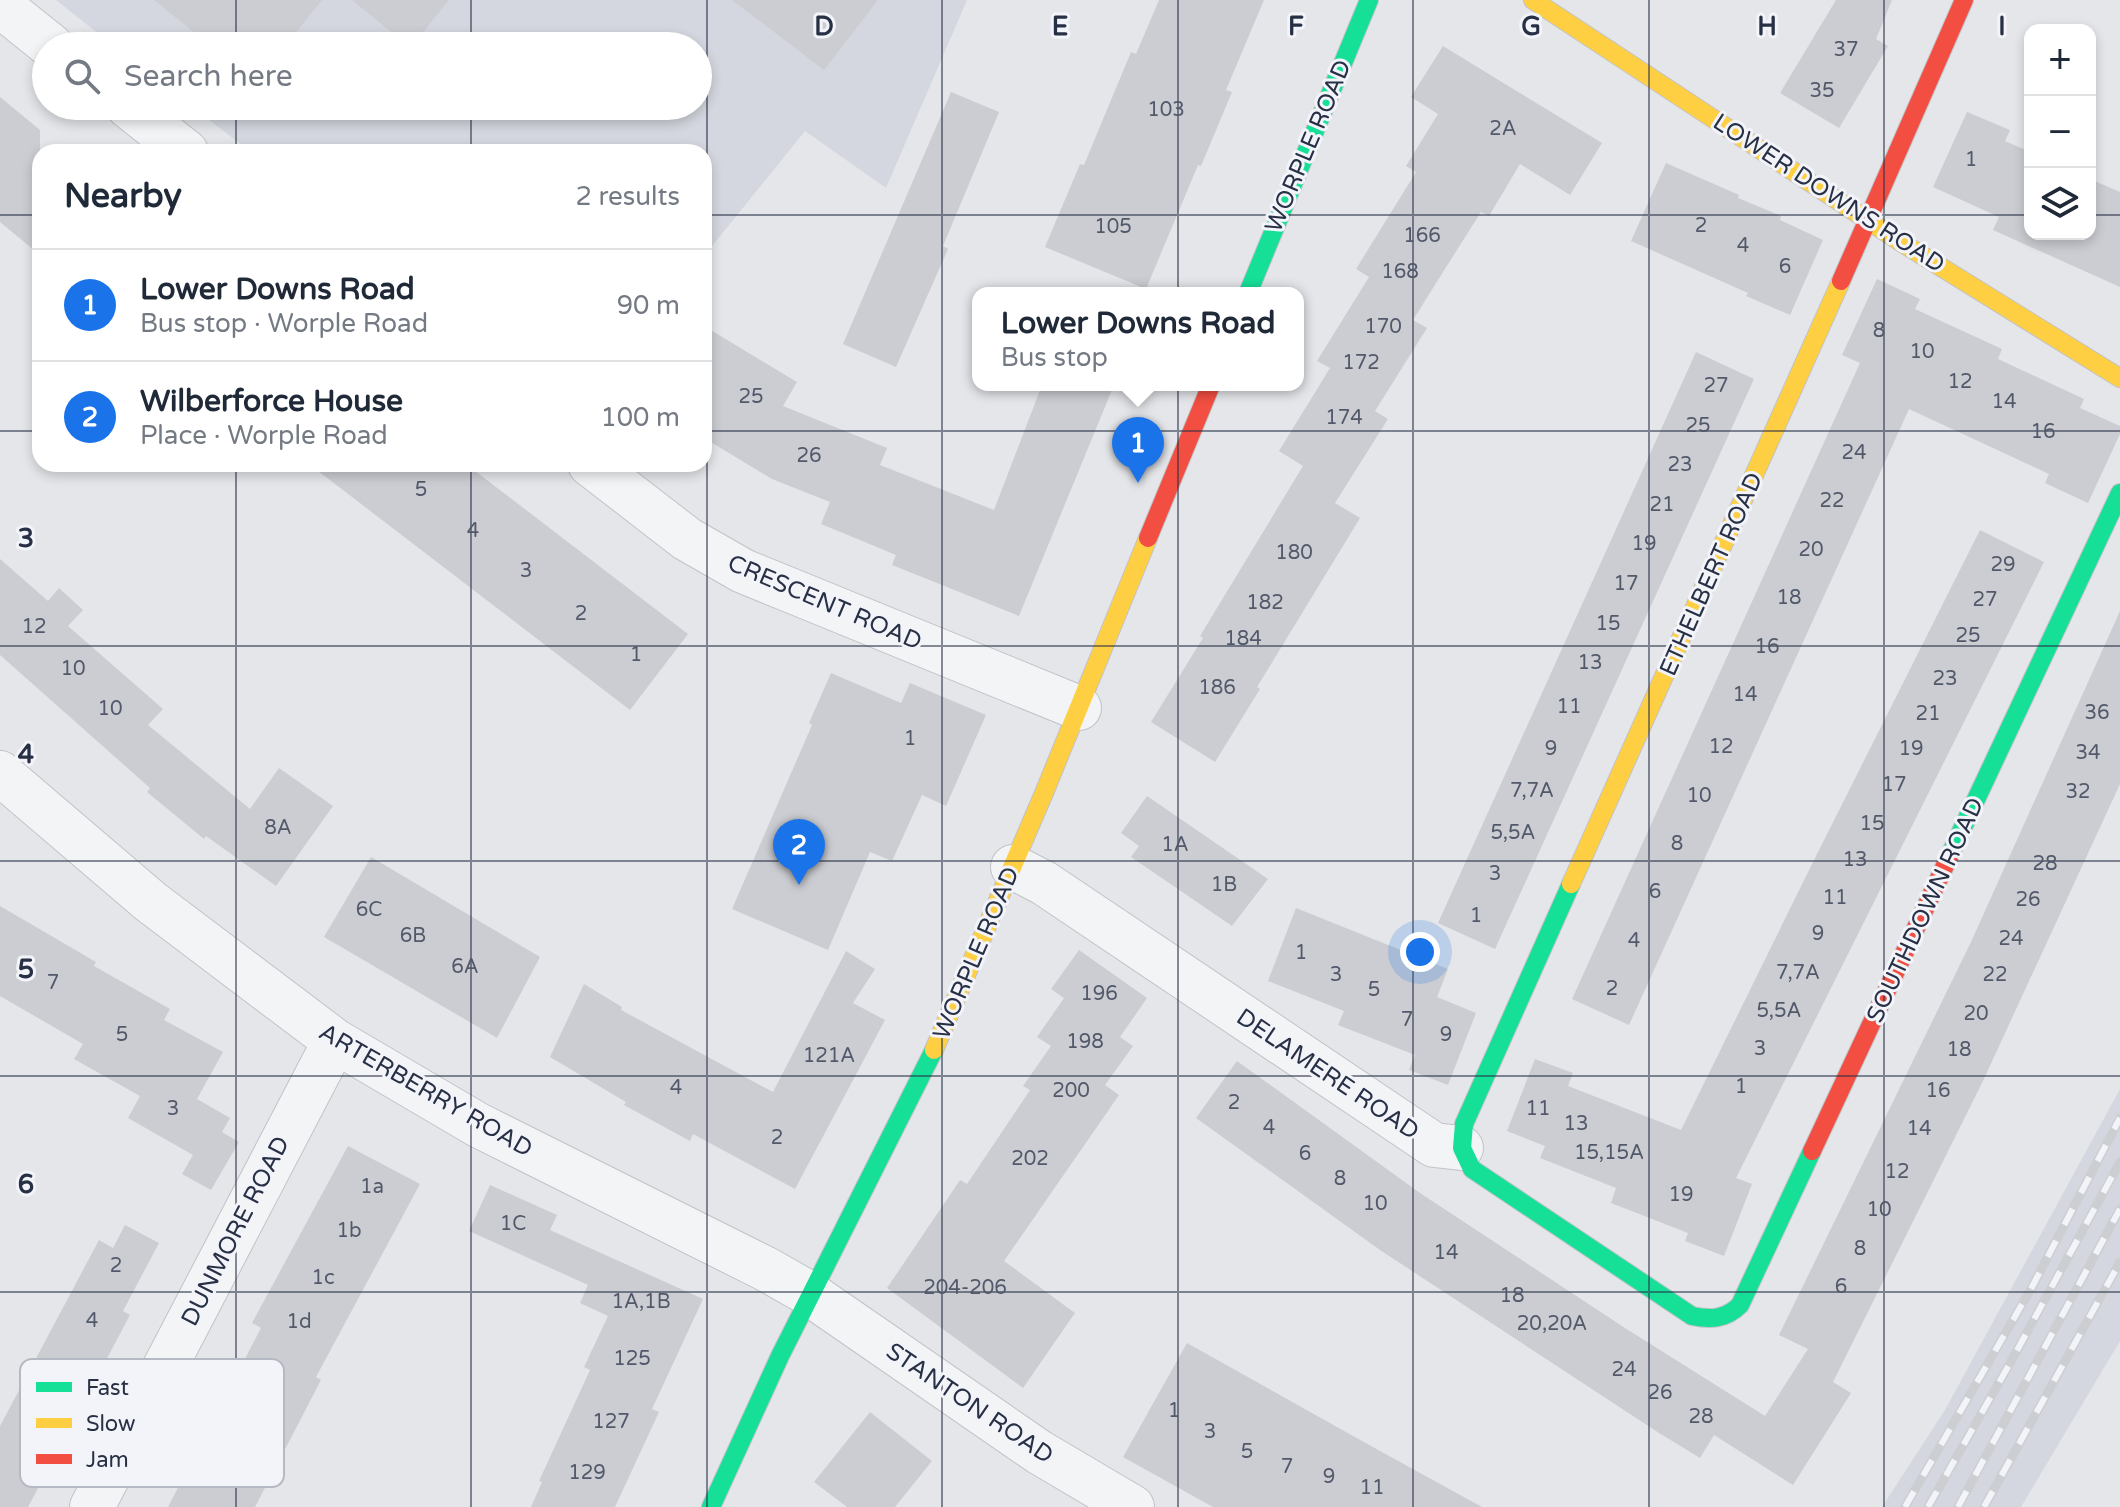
<!DOCTYPE html>
<html lang="en">
<head>
<meta charset="utf-8">
<style>
  body { margin:0; font-family:"Varela Round",sans-serif; background:#f6f6f7; color:#1f2937 }
  .controls { position:absolute; right:24px; top:24px; display:grid; overflow:hidden; border-radius:16px; box-shadow:0 4px 12px #0003 }
  .controls button { width:72px; height:72px; display:grid; place-items:center; padding:0; border:0; border-bottom:2px solid #e0e1e3; background:#fff; color:#1f2937; font:40px sans-serif }
  .you { position:absolute; left:1420px; top:952px; width:28px; height:28px; margin:-20px; border:6px solid #fff; border-radius:50%; background:#1a73e8; box-shadow:0 0 0 12px #1a73e833 }
  .badge { display:grid; place-items:center; width:52px; height:52px; border-radius:50%; background:#1a73e8; color:#fff; font-size:26px; font-weight:700 }
  .pin { position:absolute; translate:-50% -66px; filter:drop-shadow(0 2px 4px #0008) }
  .pin::after { content:''; position:absolute; top:42px; width:28px; height:24px; background:inherit; clip-path:polygon(0 0,100% 0,50% 100%) }
  .popup { position:absolute; left:972px; top:287px; width:332px; height:104px; box-sizing:border-box; display:grid; place-content:center; border-radius:16px; background:#fff; filter:drop-shadow(0 2px 6px #0005); font-size:26px; white-space:nowrap; color:#747a83 }
  .popup b { font-size:30px; color:#1f2937 }
  .popup::after { content:''; position:absolute; left:50%; top:100%; margin-left:-16px; border:16px solid transparent; border-top-color:#fff }
  .list { margin:0; padding:0; list-style:none }
  h2 { display:flex; justify-content:space-between; align-items:center; height:104px; margin:0; padding:0 32px; font-size:34px }
  h2 small { font-size:26px; font-weight:400; color:#747a83 }
  .list li { display:grid; grid-template-columns:52px 1fr auto; gap:24px; align-items:center; box-sizing:border-box; height:112px; padding:0 32px; border-top:2px solid #e0e1e3 }
  .list b { display:block; font-size:30px; white-space:nowrap }
  .list p { margin:0; font-size:26px; white-space:nowrap; color:#747a83 }
  .list em { font-size:26px; font-style:normal; color:#747a83 }
  .icon { flex:none; width:44px; height:44px; fill:none; stroke:currentColor; stroke-width:2; stroke-linecap:round; stroke-linejoin:round }
  .map { position:relative; flex:none; width:2120px; height:1507px; overflow:hidden }
  .search { position:absolute; background:#fff; box-shadow:0 4px 12px #0003; left:32px; top:32px; width:680px; height:88px; display:flex; align-items:center; gap:20px; box-sizing:border-box; padding:0 28px; border-radius:44px; color:#747a83; font-size:30px }
  .panel { position:absolute; background:#fff; box-shadow:0 4px 12px #0003; left:32px; top:144px; width:680px; height:328px; border-radius:24px }
  .map>svg:first-child { display:block }
  .built { fill:#d4d7df }
  .building { fill:#cbcdd2 }
  .lines { fill:none; stroke-linecap:round; stroke-linejoin:round }
  .street-casing { stroke:#c1c3c8; stroke-width:46 }
  .fast-casing { stroke:#c1c3c8; stroke-width:20 }
  .slow-casing { stroke:#c1c3c8; stroke-width:20 }
  .jam-casing { stroke:#c1c3c8; stroke-width:20 }
  .street { stroke:#f3f4f6; stroke-width:44 }
  .fast { stroke:#16e098; stroke-width:18 }
  .slow { stroke:#ffcf43; stroke-width:18 }
  .jam { stroke:#f24e42; stroke-width:18 }
  .rail-casing { stroke:#cdced1; stroke-width:9 }
  .rail { stroke:#f2f4f9; stroke-width:6; stroke-dasharray:18; stroke-linecap:butt }
  .grid { fill:none; stroke:#283045; stroke-width:2; stroke-opacity:0.55 }
  .labels { text-anchor:middle; stroke-width:6; stroke-linejoin:round; paint-order:stroke }
  .number-label { font-size:20px; fill:#52596a }
  .street-label { font-size:24px; fill:#283045; stroke:#f2f4f9 }
  .key { fill:#f2f4f9; stroke:#b5b9c3; stroke-width:2 }
  .key-label { font-size:22px; fill:#283045 }
  .grid-label { font-size:26px; text-anchor:middle; font-weight:bold; fill:#283045; stroke:#f2f4f9; stroke-width:6; stroke-linejoin:round; paint-order:stroke }
</style>
</head>
<body>
<div class="map">
<svg width="2120" height="1507" viewBox="0 0 2120 1507">
  <rect width="100%" height="100%" fill="#e4e6ea"/>
  <path class="built" d="M 56,0 L 967,0 L 886,188 L 805,131 L 704,256 L 704,152 L 251,152 L 191,106 L 698,106 L 698,46 L 114,46 Z
    M 2120,1089 L 2120,1341 L 2021,1507 L 1882,1507 L 1945,1410 Z"/>
  <path class="building" d="M 154,0 L 322,0 L 285,46 L 211,46 Z
    M 352,0 L 449,0 L 412,46 L 408,46 Z
    M 732,0 L 878,0 L 824,70 Z
    M 1159,0 L 1264,0 L 1226,90 L 1232,92 L 1201,166 L 1198,165 L 1146,289 L 1045,247 L 1080,164 L 1084,165 L 1131,52 L 1136,54 Z
    M 1836,0 L 1892,0 L 1876,39 L 1888,46 L 1839,128 L 1780,93 Z
    M 1443,46 L 1602,143 L 1570,195 L 1520,164 L 1489,216 L 1481,212 L 1443,272 L 1413,320 L 1427,328 L 1375,411 L 1388,419 L 1335,503 L 1360,518 L 1257,687 L 1260,689 L 1215,762 L 1151,722 L 1203,638 L 1200,636 L 1303,466 L 1279,451 L 1330,368 L 1317,361 L 1369,277 L 1356,269 L 1416,172 L 1406,166 L 1438,114 L 1411,97 Z
    M 951,92 L 999,112 L 943,246 L 948,249 L 896,367 L 843,344 Z
    M 0,97 L 40,130 L 40,255 L 0,222 Z
    M 1967,112 L 2010,130 L 2005,141 L 2030,152 L 2030,234 L 2090,234 L 2090,179 L 2120,192 L 2120,287 L 1993,230 L 1999,217 L 1933,187 Z
    M 1666,163 L 1739,195 L 1738,198 L 1781,216 L 1780,220 L 1823,240 L 1790,315 L 1746,296 L 1748,293 L 1631,241 Z
    M 1877,279 L 1920,299 L 1915,309 L 2002,349 L 1998,359 L 2084,399 L 2080,408 L 2120,426 L 2120,434 L 2088,503 L 2045,483 L 2049,474 L 1909,409 L 1629,1025 L 1572,999 L 1860,363 L 1842,355 Z
    M 704,326 L 797,382 L 783,406 L 887,448 L 880,465 L 994,510 L 1042,385 L 1114,385 L 1019,616 L 892,565 L 896,555 L 821,524 L 830,502 L 772,479 L 704,438 Z
    M 1696,352 L 1754,379 L 1495,949 L 1438,923 Z
    M 309,464 L 466,464 L 688,634 L 630,710 Z
    M 1980,530 L 2044,562 L 1736,1178 L 1752,1184 L 1724,1256 L 1685,1241 L 1688,1233 L 1611,1203 L 1616,1188 L 1540,1158 L 1545,1146 L 1507,1131 L 1535,1059 L 1573,1073 L 1568,1086 L 1681,1130 L 1812,864 Z
    M 0,559 L 48,601 L 59,588 L 83,610 L 68,626 L 163,709 L 148,725 L 250,809 L 279,768 L 333,806 L 276,886 L 206,836 L 204,839 L 147,792 L 150,788 L 0,655 Z
    M 2120,611 L 2120,784 L 1982,1083 L 1833,1382 L 1851,1393 L 1793,1485 L 1714,1435 L 1700,1458 L 1659,1433 L 1380,1250 L 1196,1118 L 1237,1061 L 1420,1193 L 1625,1328 L 1765,1416 L 1808,1349 L 1779,1335 L 1971,942 Z
    M 831,673 L 901,703 L 910,683 L 986,715 L 946,806 L 922,795 L 892,861 L 870,852 L 828,950 L 732,909 L 812,725 L 809,723 Z
    M 1147,796 L 1268,879 L 1232,926 L 1131,857 L 1139,846 L 1121,833 Z
    M 371,857 L 540,957 L 497,1038 L 324,937 Z
    M 0,906 L 96,962 L 94,966 L 170,1009 L 164,1020 L 223,1052 L 197,1099 L 230,1118 L 222,1132 L 239,1142 L 211,1190 L 182,1174 L 193,1155 L 128,1118 L 140,1096 L 74,1059 L 83,1044 L 0,996 Z
    M 1296,908 L 1448,969 L 1437,997 L 1476,1013 L 1448,1085 L 1409,1070 L 1415,1055 L 1338,1025 L 1344,1011 L 1268,981 Z
    M 1079,950 L 1147,998 L 1120,1037 L 1133,1046 L 1105,1085 L 1119,1095 L 1004,1261 L 1075,1313 L 1023,1388 L 887,1288 L 960,1180 L 967,1184 L 1030,1090 L 1023,1086 L 1051,1046 L 1037,1037 L 1064,998 L 1051,989 Z
    M 846,951 L 875,969 L 853,1003 L 885,1020 L 795,1189 L 693,1134 L 690,1141 L 624,1105 L 626,1102 L 550,1057 L 584,984 L 622,1007 L 621,1010 L 773,1092 Z
    M 348,1146 L 420,1184 L 316,1377 L 321,1380 L 255,1507 L 168,1507 L 261,1328 L 252,1323 Z
    M 490,1185 L 557,1215 L 550,1230 L 703,1299 L 652,1409 L 659,1412 L 615,1507 L 531,1507 L 542,1482 L 539,1481 L 590,1370 L 584,1367 L 608,1316 L 580,1303 L 588,1285 L 469,1231 Z
    M 125,1225 L 159,1243 L 123,1311 L 130,1315 L 28,1507 L 0,1507 L 0,1426 L 99,1240 L 113,1248 Z
    M 1187,1343 L 1371,1446 L 1482,1507 L 1213,1507 L 1123,1457 Z
    M 870,1412 L 932,1461 L 895,1507 L 847,1507 L 814,1482 Z"/>
  <g class="lines">
    <defs>
      <path id="street" d="M 0,5 L 51,46
        M 128,106 L 186,152
        M 590,464 L 687,539 L 743,571 L 1079,708
        M 0,773 L 151,902 L 335,1041 L 478,1125 L 766,1269 L 810,1294 L 1039,1452 L 1132,1507
        M 1013,867 L 1044,883 L 1434,1145 L 1461,1148
        M 92,1507 L 335,1041"/>
      <path id="fast" d="M 1248,293 L 1369,0
        M 1949,857 L 2120,493
        M 1571,884 L 1464,1124 L 1462,1148 L 1472,1169 L 1692,1316 C 1711,1320 1726,1319 1740,1305 L 1812,1151
        M 711,1507 L 780,1356 L 934,1050"/>
      <path id="slow" d="M 1533,0 L 1899,241 L 2120,378
        M 1571,884 L 1841,281
        M 934,1050 L 1044,793 L 1148,538"/>
      <path id="jam" d="M 1841,281 L 1964,0
        M 1148,538 L 1211,385
        M 1812,1151 L 1949,857"/>
    </defs>
    <use href="#street" class="street-casing"/>
    <use href="#fast" class="fast-casing"/>
    <use href="#slow" class="slow-casing"/>
    <use href="#jam" class="jam-casing"/>
    <use href="#street" class="street"/>
    <use href="#fast" class="fast"/>
    <use href="#slow" class="slow"/>
    <use href="#jam" class="jam"/>
    <defs>
      <path id="rail" d="M 1905,1507 L 2032,1287 L 2120,1118
        M 1928,1507 L 2009,1365 L 2120,1162
        M 1958,1507 L 2120,1209
        M 1984,1507 L 2120,1262"/>
    </defs>
    <use href="#rail" class="rail-casing"/>
    <use href="#rail" class="rail"/>
  </g>
  <path class="grid" d="M 236,0 L 236,46M 471,0 L 471,46M 707,0 L 707,1507M 942,0 L 942,1507M 1178,0 L 1178,1507M 1413,0 L 1413,1507M 1649,0 L 1649,1507M 1884,0 L 1884,1507M 236,106 L 236,152M 471,106 L 471,152M 0,215 L 40,215M 704,215 L 2030,215M 2090,215 L 2120,215M 0,431 L 40,431M 704,431 L 2120,431M 236,464 L 236,1507M 471,464 L 471,1507M 0,646 L 2120,646M 0,861 L 2120,861M 0,1076 L 2120,1076M 0,1292 L 2120,1292"/>
  <g class="labels">
    <g class="number-label">
      <text x="1846" y="56">37</text>
      <text x="1822" y="97">35</text>
      <text x="1166" y="116">103</text>
      <text x="1503" y="135">2A</text>
      <text x="1971" y="166">1</text>
      <text x="1701" y="232">2</text>
      <text x="1113" y="233">105</text>
      <text x="1422" y="242">166</text>
      <text x="1743" y="252">4</text>
      <text x="1785" y="273">6</text>
      <text x="1400" y="278">168</text>
      <text x="1383" y="333">170</text>
      <text x="1879" y="337">8</text>
      <text x="1922" y="358">10</text>
      <text x="1361" y="369">172</text>
      <text x="1960" y="388">12</text>
      <text x="1716" y="392">27</text>
      <text x="751" y="403">25</text>
      <text x="2004" y="408">14</text>
      <text x="1344" y="424">174</text>
      <text x="1698" y="432">25</text>
      <text x="2043" y="438">16</text>
      <text x="1854" y="459">24</text>
      <text x="809" y="462">26</text>
      <text x="1680" y="471">23</text>
      <text x="421" y="496">5</text>
      <text x="1832" y="507">22</text>
      <text x="1662" y="511">21</text>
      <text x="473" y="537">4</text>
      <text x="1644" y="550">19</text>
      <text x="1811" y="556">20</text>
      <text x="1294" y="559">180</text>
      <text x="2003" y="571">29</text>
      <text x="526" y="577">3</text>
      <text x="1626" y="590">17</text>
      <text x="1789" y="604">18</text>
      <text x="1985" y="606">27</text>
      <text x="1265" y="609">182</text>
      <text x="581" y="620">2</text>
      <text x="1608" y="630">15</text>
      <text x="34" y="633">12</text>
      <text x="1968" y="642">25</text>
      <text x="1243" y="645">184</text>
      <text x="1767" y="653">16</text>
      <text x="636" y="661">1</text>
      <text x="1590" y="669">13</text>
      <text x="73" y="675">10</text>
      <text x="1945" y="685">23</text>
      <text x="1217" y="694">186</text>
      <text x="1745" y="701">14</text>
      <text x="1569" y="713">11</text>
      <text x="110" y="715">10</text>
      <text x="2097" y="719">36</text>
      <text x="1928" y="720">21</text>
      <text x="910" y="745">1</text>
      <text x="1721" y="753">12</text>
      <text x="1551" y="755">9</text>
      <text x="1911" y="755">19</text>
      <text x="2088" y="759">34</text>
      <text x="1894" y="791">17</text>
      <text x="1532" y="797">7,7A</text>
      <text x="2078" y="798">32</text>
      <text x="1699" y="802">10</text>
      <text x="1872" y="830">15</text>
      <text x="278" y="834">8A</text>
      <text x="1513" y="839">5,5A</text>
      <text x="1677" y="850">8</text>
      <text x="1175" y="851">1A</text>
      <text x="1855" y="866">13</text>
      <text x="2045" y="870">28</text>
      <text x="1495" y="880">3</text>
      <text x="1224" y="891">1B</text>
      <text x="1655" y="898">6</text>
      <text x="1835" y="904">11</text>
      <text x="2028" y="906">26</text>
      <text x="369" y="916">6C</text>
      <text x="1476" y="922">1</text>
      <text x="1818" y="940">9</text>
      <text x="413" y="942">6B</text>
      <text x="2011" y="945">24</text>
      <text x="1634" y="947">4</text>
      <text x="1301" y="959">1</text>
      <text x="465" y="973">6A</text>
      <text x="1798" y="979">7,7A</text>
      <text x="1336" y="981">3</text>
      <text x="1995" y="981">22</text>
      <text x="53" y="989">7</text>
      <text x="1612" y="995">2</text>
      <text x="1374" y="996">5</text>
      <text x="1099" y="1000">196</text>
      <text x="1779" y="1017">5,5A</text>
      <text x="1976" y="1020">20</text>
      <text x="1407" y="1026">7</text>
      <text x="122" y="1041">5</text>
      <text x="1446" y="1041">9</text>
      <text x="1085" y="1048">198</text>
      <text x="1760" y="1055">3</text>
      <text x="1959" y="1056">18</text>
      <text x="829" y="1062">121A</text>
      <text x="1741" y="1093">1</text>
      <text x="676" y="1094">4</text>
      <text x="1071" y="1097">200</text>
      <text x="1938" y="1097">16</text>
      <text x="1234" y="1109">2</text>
      <text x="173" y="1115">3</text>
      <text x="1538" y="1115">11</text>
      <text x="1576" y="1130">13</text>
      <text x="1269" y="1134">4</text>
      <text x="1919" y="1135">14</text>
      <text x="777" y="1144">2</text>
      <text x="1609" y="1159">15,15A</text>
      <text x="1305" y="1160">6</text>
      <text x="1030" y="1165">202</text>
      <text x="1897" y="1178">12</text>
      <text x="1340" y="1185">8</text>
      <text x="372" y="1193">1a</text>
      <text x="1681" y="1201">19</text>
      <text x="1375" y="1210">10</text>
      <text x="1879" y="1216">10</text>
      <text x="513" y="1230">1C</text>
      <text x="349" y="1237">1b</text>
      <text x="1860" y="1255">8</text>
      <text x="1446" y="1259">14</text>
      <text x="116" y="1272">2</text>
      <text x="323" y="1284">1c</text>
      <text x="1841" y="1293">6</text>
      <text x="965" y="1294">204-206</text>
      <text x="1512" y="1302">18</text>
      <text x="641" y="1308">1A,1B</text>
      <text x="92" y="1327">4</text>
      <text x="299" y="1328">1d</text>
      <text x="1552" y="1330">20,20A</text>
      <text x="632" y="1365">125</text>
      <text x="1624" y="1376">24</text>
      <text x="1660" y="1399">26</text>
      <text x="1174" y="1417">1</text>
      <text x="1701" y="1423">28</text>
      <text x="611" y="1428">127</text>
      <text x="1210" y="1438">3</text>
      <text x="1247" y="1458">5</text>
      <text x="1287" y="1473">7</text>
      <text x="587" y="1479">129</text>
      <text x="1329" y="1483">9</text>
      <text x="1372" y="1494">11</text>
    </g>
    <g class="street-label">
      <text transform="translate(1308 146) rotate(-67)" y="8">WORPLE ROAD</text>
      <text transform="translate(1829 193) rotate(33)" y="8">LOWER DOWNS ROAD</text>
      <text transform="translate(1711 574) rotate(-66)" y="8">ETHELBERT ROAD</text>
      <text transform="translate(825 602) rotate(23)" y="8">CRESCENT ROAD</text>
      <text transform="translate(1925 910) rotate(-65)" y="8">SOUTHDOWN ROAD</text>
      <text transform="translate(976 953) rotate(-67)" y="8">WORPLE ROAD</text>
      <text transform="translate(1328 1074) rotate(34)" y="8">DELAMERE ROAD</text>
      <text transform="translate(426 1090) rotate(30)" y="8">ARTERBERRY ROAD</text>
      <text transform="translate(235 1231) rotate(-63)" y="8">DUNMORE ROAD</text>
      <text transform="translate(970 1403) rotate(34)" y="8">STANTON ROAD</text>
    </g>
  </g>
  <rect x="20" y="1359" width="264" height="128" rx="12" class="key"/>
  <rect x="36" y="1382" width="36" height="10" fill="#16e098"/>
  <rect x="36" y="1418" width="36" height="10" fill="#ffcf43"/>
  <rect x="36" y="1454" width="36" height="10" fill="#f24e42"/>
  <g class="key-label">
    <text x="86" y="1395">Fast</text>
    <text x="86" y="1431">Slow</text>
    <text x="86" y="1467">Jam</text>
  </g>
  <g class="grid-label">
    <text x="824" y="35">D</text>
    <text x="1060" y="35">E</text>
    <text x="1296" y="35">F</text>
    <text x="1531" y="35">G</text>
    <text x="1767" y="35">H</text>
    <text x="2002" y="35">I</text>
    <text x="26" y="547">3</text>
    <text x="26" y="763">4</text>
    <text x="26" y="978">5</text>
    <text x="26" y="1193">6</text>
  </g>
</svg>
<div class="controls">
<button>+</button>
<button>−</button>
<button><svg class="icon" aria-label="layers" viewBox="0 0 24 24"><path d="M12 4l9 5-9 5-9-5zM3 14l9 5 9-5"/></svg></button>
</div>
<div class="you"></div>
<div class="pin badge" style="left:1138px;top:483px">1</div>
<div class="popup"><b>Lower Downs Road</b>Bus stop</div>
<div class="pin badge" style="left:799px;top:885px">2</div>
<div class="search"><svg class="icon" aria-label="search" viewBox="0 0 24 24"><circle cx="10" cy="10" r="6"/><path d="M15 15l6 6"/></svg>Search here</div>
<section class="panel">
<h2>Nearby<small>2 results</small></h2>
<ul class="list">
<li><span class="badge">1</span><div><b>Lower Downs Road</b><p>Bus stop · Worple Road</p></div><em>90 m</em></li>
<li><span class="badge">2</span><div><b>Wilberforce House</b><p>Place · Worple Road</p></div><em>100 m</em></li>
</ul>
</section>
</div>
</body>
</html>
